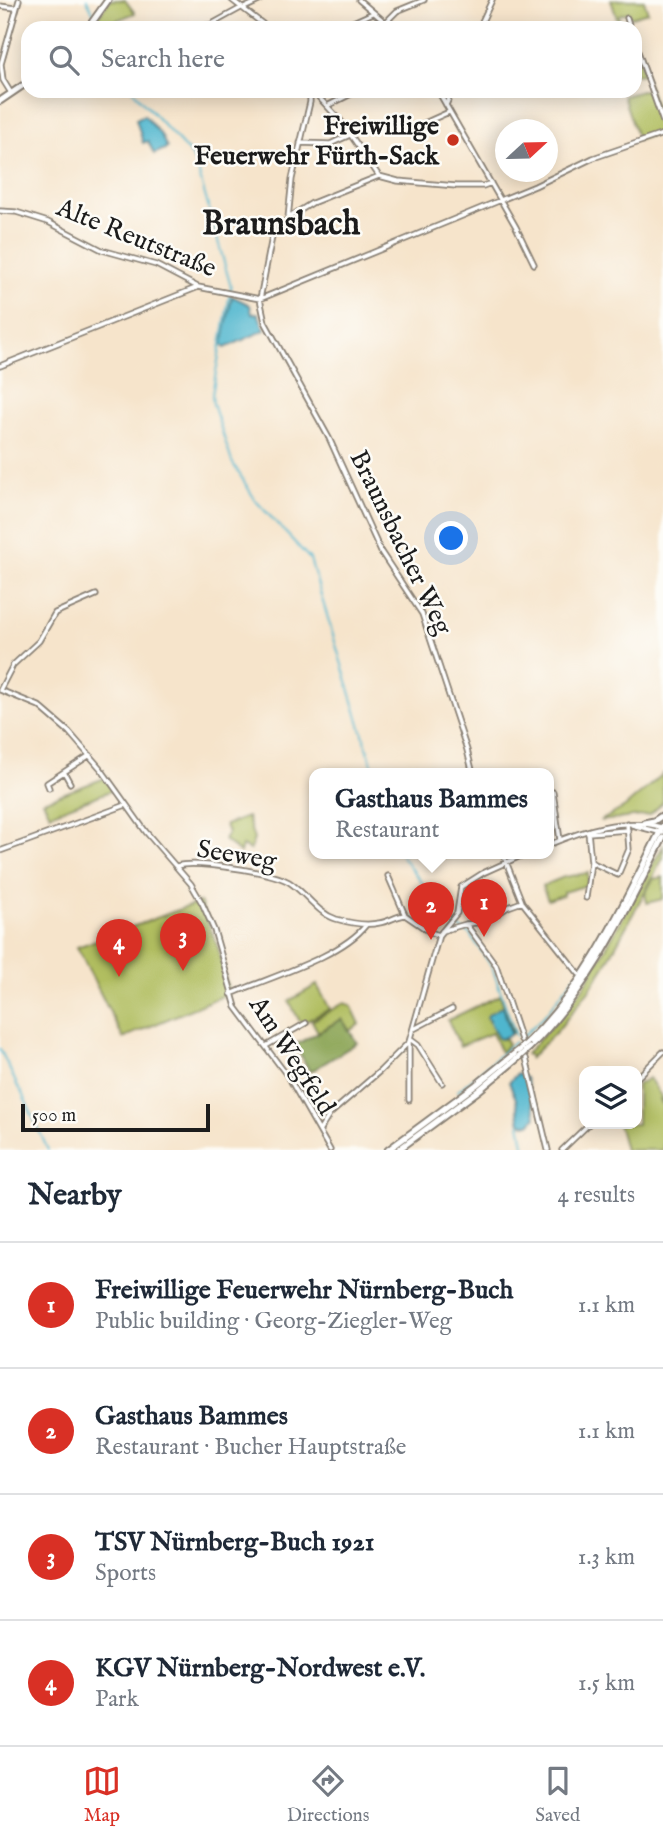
<!DOCTYPE html>
<html lang="en">
<head>
<meta charset="utf-8">
<style>
  body { margin:0; font-family:"IM FELL English",serif; background:#f2f2f3; color:#1f2937 }
  .controls { position:absolute; right:21px; bottom:21px; display:grid; overflow:hidden; border-radius:14px; box-shadow:0 4px 18px #0003 }
  .controls button { width:63px; height:63px; display:grid; place-items:center; padding:0; border:0; border-bottom:2px solid #e0e1e3; background:#fff; color:#1f2937; font:35px sans-serif }
  .compass { position:absolute; left:495px; top:119px; width:63px; height:63px; border-radius:50%; background:#fff; box-shadow:0 4px 18px #0003; rotate:68deg }
  .scale { position:absolute; left:21px; bottom:18px; width:189px; box-sizing:border-box; padding-left:7px; border:4px solid #1c1c1c; border-top:0; font-size:19px; line-height:24px; white-space:nowrap; color:#1c1c1c; -webkit-text-stroke:5px #fdfcf7; paint-order:stroke }
  .you { position:absolute; left:452px; top:539px; width:24px; height:24px; margin:-18px; border:5px solid #fff; border-radius:50%; background:#1a73e8; box-shadow:0 0 0 10px #1a73e833 }
  .badge { display:grid; place-items:center; width:46px; height:46px; border-radius:50%; background:#d93025; color:#fff; font-size:23px; font-weight:700 }
  .pin { position:absolute; translate:-50% -58px; filter:drop-shadow(0 2px 4px #0008) }
  .pin::after { content:''; position:absolute; top:37px; width:24px; height:21px; background:inherit; clip-path:polygon(0 0,100% 0,50% 100%) }
  .popup { position:absolute; left:309px; top:768px; width:245px; height:91px; box-sizing:border-box; display:grid; place-content:center; border-radius:14px; background:#fff; filter:drop-shadow(0 2px 5px #0005); font-size:23px; white-space:nowrap; color:#747a83 }
  .popup b { font-size:26px; color:#1f2937 }
  .popup::after { content:''; position:absolute; left:50%; top:100%; margin-left:-14px; border:14px solid transparent; border-top-color:#fff }
  .list { margin:0; padding:0; list-style:none }
  h2 { display:flex; justify-content:space-between; align-items:center; height:91px; margin:0; padding:0 28px; font-size:30px }
  h2 small { font-size:23px; font-weight:400; color:#747a83 }
  .list li { display:grid; grid-template-columns:46px 1fr auto; gap:21px; align-items:center; box-sizing:border-box; height:126px; padding:0 28px; border-top:2px solid #e0e1e3 }
  .list b { display:block; font-size:26px; white-space:nowrap }
  .list p { margin:0; font-size:23px; white-space:nowrap; color:#747a83 }
  .list em { font-size:23px; font-style:normal; color:#747a83 }
  .icon { flex:none; width:38px; height:38px; fill:none; stroke:currentColor; stroke-width:2; stroke-linecap:round; stroke-linejoin:round }
  .map { position:relative; flex:none; width:663px; height:1150px; overflow:hidden }
  .search { position:absolute; background:#fff; box-shadow:0 4px 18px #0003; left:21px; right:21px; top:21px; height:77px; display:flex; align-items:center; gap:18px; box-sizing:border-box; padding:0 24px; border-radius:21px; color:#747a83; font-size:26px }
  .sheet { height:595px; background:#fff }
  nav { display:flex; justify-content:space-around; align-items:center; box-sizing:border-box; height:98px; border-top:2px solid #e0e1e3; background:#fff; font-size:19px; color:#747a83 }
  nav a { display:grid; justify-items:center; gap:4px }
  nav .on { color:#d93025 }
  .map>svg:first-child { display:block }
  .green { fill:#b1be60; stroke:#666d3e; stroke-width:2 }
  .forest { fill:#8ca556; stroke:#546039; stroke-width:2 }
  .water { fill:#50b6ce; stroke:#366975; stroke-width:2 }
  .lines { fill:none; stroke-linecap:round; stroke-linejoin:round }
  .stream { stroke:#50b6ce; stroke-width:2 }
  .minor-casing { stroke:#898074; stroke-width:7 }
  .major-casing { stroke:#898074; stroke-width:9 }
  .minor { stroke:#fff; stroke-width:3.5 }
  .major { stroke:#fff; stroke-width:5 }
  .major-bridge-casing { stroke:#898074; stroke-width:9; stroke-linecap:butt }
  .major-bridge { stroke:#fff; stroke-width:5 }
  .poi-dot { fill:#c8321e; stroke:#fdfcf7; stroke-width:2.5 }
  .labels { text-anchor:middle; stroke-width:5; stroke-linejoin:round; paint-order:stroke }
  .poi-label { font-size:26px; font-weight:bold; fill:#1c1c1c; stroke:#fdfcf7; text-anchor:end }
  .street-label { font-size:26px; fill:#1c1c1c; stroke:#fdfcf7 }
  .district-label { font-size:33px; font-weight:bold; fill:#1c1c1c; stroke:#fdfcf7 }
</style>
</head>
<body>
<div class="map">
<svg width="663" height="1150" viewBox="0 0 663 1150">
  <rect width="100%" height="100%" fill="#fdfcf7"/>
  <filter id="ink" filterUnits="userSpaceOnUse"><feTurbulence type="fractalNoise" baseFrequency=".0143" numOctaves="2"/><feDisplacementMap in="SourceGraphic" scale="14" xChannelSelector="R" yChannelSelector="G"/><feConvolveMatrix kernelMatrix="1 2 1 2 8 2 1 2 1" color-interpolation-filters="sRGB"/></filter>
  <filter id="wash" filterUnits="userSpaceOnUse"><feTurbulence type="fractalNoise" baseFrequency=".00686" numOctaves="4" result="noise"/><feDisplacementMap in="SourceGraphic" scale="28" xChannelSelector="R" yChannelSelector="G"/><feGaussianBlur stdDeviation="1.57" result="paint"/><feColorMatrix in="noise" values="0 0 0 0 0 0 0 0 0 0 0 0 0 0 0 0 0 1.4 0 .05"/><feComposite in="paint" operator="in"/></filter>
  <g filter="url(#wash)">
    <rect width="100%" height="100%" fill="#f6e4cb"/>
    <path class="green" d="M 110,0 L 125,0 L 135,13 L 102,26 L 97,18 Z
      M 611,0 L 644,0 L 648,12 L 631,17 L 629,12 L 619,15 L 620,21 L 625,19 L 628,28 L 598,28 L 618,22 Z
      M 635,47 L 663,127 L 663,131 L 638,140 L 623,96 L 649,89 L 644,74 L 635,75 Z
      M 663,774 L 663,802 L 650,815 L 600,821 L 625,807 Z
      M 105,778 L 113,790 L 50,814 L 43,801 Z
      M 247,817 L 254,839 L 250,850 L 242,846 L 240,853 L 224,840 L 228,833 L 225,825 Z
      M 663,846 L 663,858 L 606,964 L 590,989 L 558,1030 L 529,1059 L 530,1056 L 526,1054 L 562,1015 L 585,985 Z
      M 588,873 L 588,885 L 563,892 L 563,895 L 548,900 L 542,886 L 564,877 Z
      M 663,877 L 663,899 L 647,903 L 645,894 L 653,879 Z
      M 200,902 L 218,948 L 229,993 L 123,1038 L 77,947 Z
      M 317,985 L 330,1009 L 301,1024 L 289,1001 Z
      M 500,995 L 513,1033 L 511,1034 L 503,1006 L 488,1021 L 494,1027 L 498,1038 L 505,1039 L 508,1044 L 501,1053 L 492,1033 L 460,1046 L 448,1020 Z
      M 344,1003 L 351,1005 L 360,1024 L 349,1031 L 342,1019 L 318,1032 L 312,1021 Z
      M 649,1078 L 663,1099 L 659,1100 L 660,1103 L 663,1100 L 663,1150 L 625,1150 L 618,1124 L 637,1124 L 637,1085 Z"/>
    <path class="forest" d="M 342,1019 L 357,1043 L 310,1072 L 295,1045 Z"/>
    <path class="water" d="M 144,115 L 161,135 L 167,148 L 154,154 L 148,141 L 143,143 L 136,119 Z
      M 232,296 L 250,305 L 252,314 L 258,313 L 265,330 L 225,348 L 222,345 Z
      M 503,1006 L 511,1034 L 501,1039 L 498,1038 L 487,1017 L 489,1014 Z
      M 517,1074 L 526,1078 L 536,1117 L 530,1124 L 520,1123 L 516,1099 L 509,1082 Z"/>
    <g class="lines">
      <path class="stream" d="M 87,0 L 94,14
        M 98,20 L 103,28
        M 133,91 L 192,156 L 197,167 L 231,287 L 212,395 L 213,404 L 232,462 L 256,501 L 310,559 L 375,774
        M 400,854 L 455,925 L 470,934 L 492,967 L 516,1036
        M 523,1036 L 544,1016 L 576,975
        M 0,1049 L 19,1089
        M 21,1091 L 48,1150
        M 458,1091 L 515,1042
        M 520,1123 L 525,1150"/>
    </g>
  </g>
  <g filter="url(#ink)">
    <g class="lines">
      <defs>
        <path id="minor" d="M 232,0 L 268,28
          M 359,0 L 392,28
          M 0,6 L 15,8
          M 244,8 L 261,0
          M 627,18 L 630,28
          M 385,23 L 397,11 L 424,0
          M 199,26 L 210,25 L 241,8
          M 340,28 L 373,13
          M 479,28 L 492,0
          M 635,43 L 663,122
          M 313,91 L 341,121 L 379,176
          M 438,91 L 516,227 L 534,264
          M 11,93 L 3,80 L 1,64 L 19,0
          M 329,105 L 357,91
          M 446,105 L 452,91
          M 409,130 L 449,112
          M 300,143 L 330,144 L 350,135
          M 0,211 L 16,212 L 48,222 L 102,250 L 156,265 L 198,287 L 260,299 L 535,186 L 593,158 L 663,134
          M 288,218 L 292,179 L 310,102 L 310,91
          M 0,366 L 196,288
          M 0,690 L 39,706 L 69,732 L 101,769 L 146,832 L 191,884 L 202,903 L 214,930 L 236,1007 L 289,1078 L 330,1150
          M 0,690 L 13,665 L 39,641 L 55,613 L 96,595
          M 64,772 L 70,783
          M 473,774 L 467,750 L 422,614 L 381,552 L 329,438 L 265,322 L 260,299 L 272,237 L 288,218 L 312,203 L 379,176 L 398,181 L 456,186 L 483,186 L 491,183
          M 49,788 L 47,783 L 90,755
          M 553,792 L 560,840
          M 632,825 L 663,833
          M 588,833 L 628,830
          M 548,845 C 584,830 623,817 661,827
          M 0,851 L 126,805
          M 503,854 L 522,902 L 579,974
          M 591,862 L 618,875 L 629,849 L 627,823
          M 177,866 C 194,860 273,872 289,882 C 306,893 317,913 336,919 C 350,923 365,926 379,923 C 388,922 396,916 405,915 L 430,932 L 439,935
          M 388,876 L 405,915
          M 586,898 L 591,862 L 588,831
          M 466,924 L 496,965 L 521,1040
          M 442,931 L 466,924 L 485,922 L 508,907 L 522,902
          M 231,994 C 270,977 341,957 366,925
          M 414,1029 L 452,1009
          M 410,1039 L 418,1045 L 442,1083
          M 409,1042 L 409,1100
          M 266,1046 L 306,1023
          M 526,1058 L 548,1150
          M 637,1078 L 663,1052
          M 320,1130 L 330,1114 L 380,1071 L 409,1042 L 439,935 L 457,913 L 461,887 L 483,873 L 525,854
          M 562,1150 L 589,1124"/>
        <path id="major" d="M 88,28 L 108,0
          M 0,101 L 28,82
          M 644,823 L 654,821 L 663,815
          M 528,1042 C 590,982 624,902 663,826
          M 529,1048 C 590,988 625,913 663,838
          M 388,1150 L 476,1085 L 518,1051
          M 398,1150 L 478,1091 L 519,1057"/>
      </defs>
      <use href="#minor" class="minor-casing"/>
      <use href="#major" class="major-casing"/>
      <use href="#minor" class="minor"/>
      <use href="#major" class="major"/>
      <defs>
        <path id="major-bridge" d="M 518,1051 L 528,1042
          M 519,1057 L 529,1048"/>
      </defs>
      <use href="#major-bridge" class="major-bridge-casing"/>
      <use href="#major-bridge" class="major-bridge"/>
    </g>
  </g>
  <circle class="poi-dot" cx="453" cy="140" r="7"/>
  <g class="labels">
    <g class="poi-label">
      <text x="439" y="134">Freiwillige<tspan x="439" dy="30">Feuerwehr Fürth-Sack</tspan></text>
    </g>
    <g class="street-label">
      <text transform="translate(137 237) rotate(22)" y="9">Alte Reutstraße</text>
      <text transform="translate(402 542) rotate(64)" y="9">Braunsbacher Weg</text>
      <text transform="translate(237 854) rotate(9)" y="9">Seeweg</text>
      <text transform="translate(293 1055) rotate(57)" y="9">Am Wegfeld</text>
    </g>
    <g class="district-label">
      <text x="281" y="234">Braunsbach</text>
    </g>
  </g>
</svg>
<div class="controls">
<button><svg class="icon" aria-label="layers" viewBox="0 0 24 24"><path d="M12 4l9 5-9 5-9-5zM3 14l9 5 9-5"/></svg></button>
</div>
<svg class="compass" viewBox="-18 -18 36 36"><path d="M0-13l5 13h-10z" fill="#e53935"/><path d="M0 13l5-13h-10z" fill="#747a83"/></svg>
<div class="scale">500 m</div>
<div class="you"></div>
<div class="pin badge" style="left:484px;top:937px">1</div>
<div class="pin badge" style="left:431px;top:940px">2</div>
<div class="popup"><b>Gasthaus Bammes</b>Restaurant</div>
<div class="pin badge" style="left:183px;top:971px">3</div>
<div class="pin badge" style="left:119px;top:977px">4</div>
<div class="search"><svg class="icon" aria-label="search" viewBox="0 0 24 24"><circle cx="10" cy="10" r="6"/><path d="M15 15l6 6"/></svg>Search here</div>
</div>
<section class="sheet">
<h2>Nearby<small>4 results</small></h2>
<ul class="list">
<li><span class="badge">1</span><div><b>Freiwillige Feuerwehr Nürnberg-Buch</b><p>Public building · Georg-Ziegler-Weg</p></div><em>1.1 km</em></li>
<li><span class="badge">2</span><div><b>Gasthaus Bammes</b><p>Restaurant · Bucher Hauptstraße</p></div><em>1.1 km</em></li>
<li><span class="badge">3</span><div><b>TSV Nürnberg-Buch 1921</b><p>Sports</p></div><em>1.3 km</em></li>
<li><span class="badge">4</span><div><b>KGV Nürnberg-Nordwest e.V.</b><p>Park</p></div><em>1.5 km</em></li>
</ul>
</section>
<nav>
<a class="on"><svg class="icon" aria-label="map" viewBox="0 0 24 24"><path d="M3 6l6-2 6 2 6-2v14l-6 2-6-2-6 2zM9 4v14M15 6v14"/></svg>Map</a>
<a><svg class="icon" aria-label="directions" viewBox="0 0 24 24"><path d="M12 3l9 9-9 9-9-9zM9 14v-3h6M13 9l2 2-2 2"/></svg>Directions</a>
<a><svg class="icon" aria-label="saved" viewBox="0 0 24 24"><path d="M7 4h10v16l-5-4-5 4z"/></svg>Saved</a>
</nav>
</body>
</html>
